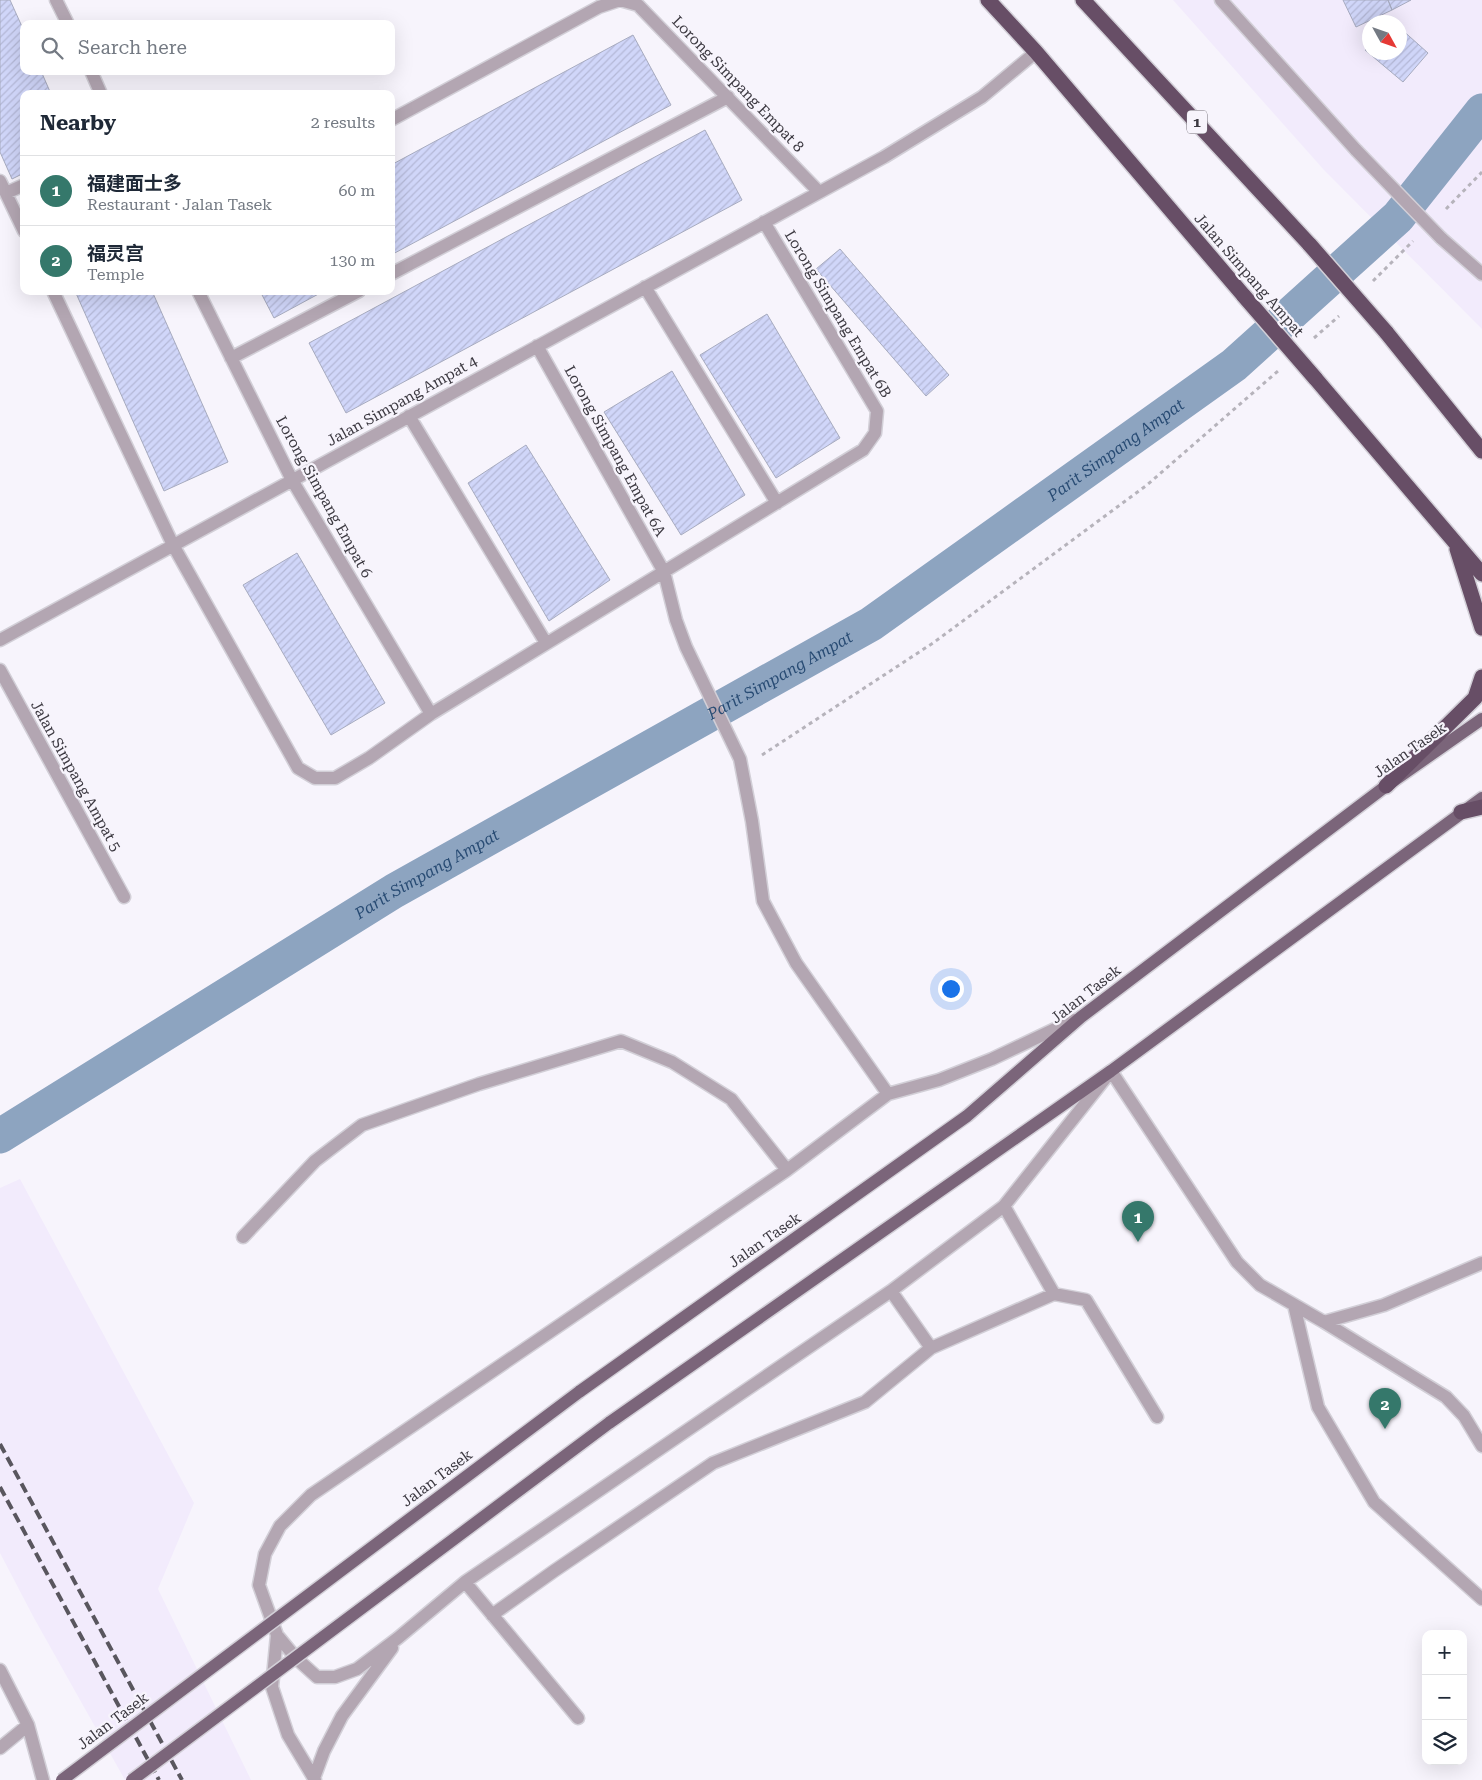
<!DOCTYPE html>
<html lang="en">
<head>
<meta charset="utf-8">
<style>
  body { margin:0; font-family:"Roboto Serif","Noto Sans SC",serif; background:#f2f2f3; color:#1f2937 }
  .controls { position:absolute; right:15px; bottom:15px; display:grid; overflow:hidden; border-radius:10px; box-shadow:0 5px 20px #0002 }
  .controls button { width:45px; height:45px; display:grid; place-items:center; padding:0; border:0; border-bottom:1px solid #e0e1e3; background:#fff; color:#1f2937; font:25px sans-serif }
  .compass { position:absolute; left:1362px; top:15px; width:45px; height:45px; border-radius:50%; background:#fff; box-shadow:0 5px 20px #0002; rotate:130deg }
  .you { position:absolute; left:950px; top:988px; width:18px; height:18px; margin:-12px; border:4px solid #fff; border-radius:50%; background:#1a73e8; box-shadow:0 0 0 8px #1a73e833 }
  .badge { display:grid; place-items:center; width:32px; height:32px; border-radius:50%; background:#35786b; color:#fff; font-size:16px; font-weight:700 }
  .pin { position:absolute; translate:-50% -41px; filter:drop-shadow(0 1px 2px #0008) }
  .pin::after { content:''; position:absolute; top:26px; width:18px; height:15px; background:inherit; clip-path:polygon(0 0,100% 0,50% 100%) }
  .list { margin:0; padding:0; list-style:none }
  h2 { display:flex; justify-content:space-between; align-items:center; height:65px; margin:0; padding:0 20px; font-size:21px }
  h2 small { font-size:16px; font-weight:400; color:#747a83 }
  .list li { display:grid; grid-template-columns:32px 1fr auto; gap:15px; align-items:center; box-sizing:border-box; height:70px; padding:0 20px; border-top:1px solid #e0e1e3 }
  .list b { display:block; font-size:19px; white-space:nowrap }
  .list p { margin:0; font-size:16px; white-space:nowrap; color:#747a83 }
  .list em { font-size:16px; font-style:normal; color:#747a83 }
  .icon { flex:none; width:28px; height:28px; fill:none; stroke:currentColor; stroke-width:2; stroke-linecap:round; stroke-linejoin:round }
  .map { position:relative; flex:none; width:1482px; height:1780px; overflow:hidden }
  .search { position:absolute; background:#fff; box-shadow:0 5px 20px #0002; left:20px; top:20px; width:375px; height:55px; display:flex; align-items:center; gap:12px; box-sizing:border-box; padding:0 18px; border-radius:10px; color:#747a83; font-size:19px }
  .panel { position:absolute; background:#fff; box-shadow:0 5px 20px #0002; left:20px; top:90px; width:375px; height:205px; border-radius:10px }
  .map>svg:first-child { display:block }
  .built { fill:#f2ebfc; fill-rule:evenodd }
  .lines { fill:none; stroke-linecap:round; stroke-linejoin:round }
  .canal { stroke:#8da4c0; stroke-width:35 }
  .building { fill:url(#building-hatch); stroke:#a7abbf }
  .minor-casing { stroke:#d2cfd7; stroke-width:15 }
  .major-casing { stroke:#d2cfd7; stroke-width:15 }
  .highway-casing { stroke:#d2cfd7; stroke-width:18 }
  .path { stroke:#b6b3bb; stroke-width:3; stroke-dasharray:4 4; stroke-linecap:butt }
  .minor { stroke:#b3a6b2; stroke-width:12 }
  .major { stroke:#7b657a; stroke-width:12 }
  .highway { stroke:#674e66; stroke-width:15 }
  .rail { stroke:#59565e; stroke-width:4; stroke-dasharray:10 5; stroke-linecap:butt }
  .minor-bridge-casing { stroke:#d2cfd7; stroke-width:15; stroke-linecap:butt }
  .major-bridge-casing { stroke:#d2cfd7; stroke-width:15; stroke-linecap:butt }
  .highway-bridge-casing { stroke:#d2cfd7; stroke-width:18; stroke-linecap:butt }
  .minor-bridge { stroke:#b3a6b2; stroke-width:12 }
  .major-bridge { stroke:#7b657a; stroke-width:12 }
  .highway-bridge { stroke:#674e66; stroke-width:15 }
  .labels { text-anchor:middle; stroke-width:4.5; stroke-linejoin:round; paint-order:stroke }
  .shield { fill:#f7f4fc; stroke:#747179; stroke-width:1 }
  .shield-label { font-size:14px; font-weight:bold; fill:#3c3941 }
  .street-label { font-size:15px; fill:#3c3941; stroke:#f7f4fc }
  .water-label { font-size:16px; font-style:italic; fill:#294c74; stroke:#f7f4fc }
</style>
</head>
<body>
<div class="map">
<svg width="1482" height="1780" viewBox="0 0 1482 1780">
  <defs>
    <pattern id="building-hatch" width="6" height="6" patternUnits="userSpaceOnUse" patternTransform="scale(1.25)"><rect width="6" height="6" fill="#d0d6f9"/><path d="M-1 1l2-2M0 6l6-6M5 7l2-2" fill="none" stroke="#b4b8d7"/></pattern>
  </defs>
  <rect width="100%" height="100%" fill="#f7f4fc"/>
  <path class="built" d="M 1173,0 L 1482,0 L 1482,329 L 1324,170 ZM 1370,22 L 1400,22 L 1400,52 L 1370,52 Z
    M 20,1179 L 194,1503 L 158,1589 L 251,1780 L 125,1780 L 34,1618 L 0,1553 L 0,1188 Z"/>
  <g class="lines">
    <path class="canal" id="s1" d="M 0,1136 L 394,891 L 871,624 L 1234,365 L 1398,217 L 1482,111"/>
  </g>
  <path class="building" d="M 0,0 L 10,0 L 24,31 L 24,71 L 41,71 L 51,94 L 24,94 L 24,173 L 12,179 L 0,152 Z
    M 1343,0 L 1388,0 L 1392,10 L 1356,27 Z
    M 1388,0 L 1411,0 L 1392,10 Z
    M 1400,28 L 1428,53 L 1403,82 L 1365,50 L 1370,45 L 1370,52 L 1400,52 Z
    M 633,35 L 671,105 L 391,255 L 391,165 Z
    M 705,130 L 742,200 L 346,413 L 309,343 Z
    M 840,249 L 949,375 L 926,396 L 816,269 Z
    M 75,291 L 152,291 L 228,462 L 164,491 Z
    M 260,291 L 324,291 L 274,318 Z
    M 767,314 L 840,438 L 776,478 L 700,355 Z
    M 672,371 L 745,495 L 681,535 L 604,412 Z
    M 526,445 L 610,580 L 549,621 L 468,483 Z
    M 297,553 L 385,703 L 331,735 L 243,585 Z"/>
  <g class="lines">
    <defs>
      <path id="minor" d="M 56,0 L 68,24
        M 1221,0 L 1356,150
        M 91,71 L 101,94
        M 391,120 L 599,7 L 620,0 L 638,5 L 819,192
        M 0,181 L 24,231
        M 6,193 L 24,185
        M 1441,238 L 1482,274
        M 391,274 L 728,97
        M 645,287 L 777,503
        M 53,291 L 173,545 L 298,768 L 315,778 L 335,778 L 369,758 L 431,714 L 863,450 L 875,433 L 877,411 L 764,222
        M 198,291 L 292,480 L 431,714
        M 537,346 L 664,572 L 676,620 L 686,647 L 740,759 L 752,821 L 763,901 L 796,963 L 888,1094
        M 231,358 L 359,291
        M 409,416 L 546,643
        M 0,640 L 884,157 L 982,97 L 1036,52
        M 0,670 L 124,897
        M 1074,1020 L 992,1059 L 939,1080 L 888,1094 L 787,1170 L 311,1495 L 280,1526 L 265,1554 L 259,1585 L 277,1635 L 296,1658 L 317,1677 L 335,1677 L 357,1669 L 398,1638 L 465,1582 L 891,1291 L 1004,1206 L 1111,1071 L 1237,1262 L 1260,1285 L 1324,1322 L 1384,1305 L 1482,1263
        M 1004,1206 L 1054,1294
        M 243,1237 L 315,1161 L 362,1125 L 479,1084 L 621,1041 L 672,1062 L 731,1099 L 787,1170
        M 891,1291 L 931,1348
        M 1294,1305 L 1318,1407 L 1374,1502 L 1482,1599
        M 1324,1322 L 1446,1397 L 1464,1416 L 1482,1446
        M 465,1582 L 578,1718
        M 492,1615 L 554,1571 L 713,1463 L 865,1402 L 931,1348 L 1054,1294 L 1086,1300 L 1157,1417
        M 277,1635 L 272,1687 L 288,1735 L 315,1780
        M 0,1670 L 28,1725 L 43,1780
        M 0,1748 L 28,1725
        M 314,1778 L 324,1751 L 342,1716 L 392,1648"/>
      <path id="major" d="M 579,1392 L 967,1116 L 1081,1017 L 1386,786 L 1482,719
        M 609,1423 L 1111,1071 L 1482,798"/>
      <path id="highway" d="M 988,0 L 1036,52 L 1244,296
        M 1083,0 L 1310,245
        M 1386,332 L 1482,451
        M 1315,378 L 1482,574
        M 1457,549 L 1482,628
        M 1386,786 L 1475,698 L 1482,677
        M 1461,812 L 1482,807"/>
    </defs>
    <use href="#minor" class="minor-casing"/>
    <use href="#major" class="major-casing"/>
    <use href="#highway" class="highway-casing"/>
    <path class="path" d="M 1446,209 L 1482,172
      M 1373,281 L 1413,241
      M 1314,338 L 1339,316
      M 762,755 L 933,643 L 1147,485 L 1278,371"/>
    <use href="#minor" class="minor"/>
    <use href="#major" class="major"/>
    <use href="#highway" class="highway"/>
    <path class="rail" d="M 0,1444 L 182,1780
      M 0,1487 L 159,1780"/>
    <defs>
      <path id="minor-bridge" d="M 1356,150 L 1441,238"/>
      <path id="major-bridge" d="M 62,1780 L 579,1392
        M 132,1780 L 609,1423"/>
      <path id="highway-bridge" d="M 1310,245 L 1386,332
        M 1244,296 L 1315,378"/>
    </defs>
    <use href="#minor-bridge" class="minor-bridge-casing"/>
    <use href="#major-bridge" class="major-bridge-casing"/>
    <use href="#highway-bridge" class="highway-bridge-casing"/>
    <use href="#minor-bridge" class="minor-bridge"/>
    <use href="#major-bridge" class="major-bridge"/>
    <use href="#highway-bridge" class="highway-bridge"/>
  </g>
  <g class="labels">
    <rect class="shield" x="1187" y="110.5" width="20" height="23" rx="4"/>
    <g class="shield-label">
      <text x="1197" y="127">1</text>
    </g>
    <g class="street-label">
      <text transform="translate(738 84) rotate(46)" y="5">Lorong Simpang Empat 8</text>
      <text transform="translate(1249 275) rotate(49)" y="5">Jalan Simpang Ampat</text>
      <text transform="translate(838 314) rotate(59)" y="5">Lorong Simpang Empat 6B</text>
      <text transform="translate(402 401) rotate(-29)" y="5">Jalan Simpang Ampat 4</text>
      <text transform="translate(615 451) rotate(61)" y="5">Lorong Simpang Empat 6A</text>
      <text transform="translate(324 497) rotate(61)" y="5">Lorong Simpang Empat 6</text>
      <text transform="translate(1410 750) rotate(-35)" y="5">Jalan Tasek</text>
      <text transform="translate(76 776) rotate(61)" y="5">Jalan Simpang Ampat 5</text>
      <text transform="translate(1086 994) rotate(-38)" y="5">Jalan Tasek</text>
      <text transform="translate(765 1240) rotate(-35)" y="5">Jalan Tasek</text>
      <text transform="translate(437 1478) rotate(-37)" y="5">Jalan Tasek</text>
      <text transform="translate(113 1721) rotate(-37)" y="5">Jalan Tasek</text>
    </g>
    <g class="water-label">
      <text dy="6" stroke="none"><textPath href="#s1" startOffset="1311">Parit Simpang Ampat</textPath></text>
      <text dy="6" stroke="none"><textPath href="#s1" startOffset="906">Parit Simpang Ampat</textPath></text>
      <text dy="6" stroke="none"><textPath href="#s1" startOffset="501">Parit Simpang Ampat</textPath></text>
    </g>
  </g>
</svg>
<div class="controls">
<button>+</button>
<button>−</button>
<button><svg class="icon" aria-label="layers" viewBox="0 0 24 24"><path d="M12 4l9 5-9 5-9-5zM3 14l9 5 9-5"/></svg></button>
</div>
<svg class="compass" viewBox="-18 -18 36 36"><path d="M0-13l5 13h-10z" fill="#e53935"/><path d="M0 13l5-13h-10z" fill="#747a83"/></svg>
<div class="you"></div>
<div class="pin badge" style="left:1138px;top:1242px">1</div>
<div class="pin badge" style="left:1385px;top:1429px">2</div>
<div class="search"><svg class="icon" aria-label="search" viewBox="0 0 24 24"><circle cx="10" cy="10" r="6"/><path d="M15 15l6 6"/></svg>Search here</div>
<section class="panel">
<h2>Nearby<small>2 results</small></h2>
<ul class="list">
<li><span class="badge">1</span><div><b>福建面士多</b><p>Restaurant · Jalan Tasek</p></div><em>60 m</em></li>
<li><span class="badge">2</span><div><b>福灵宫</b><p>Temple</p></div><em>130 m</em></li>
</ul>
</section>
</div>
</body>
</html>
